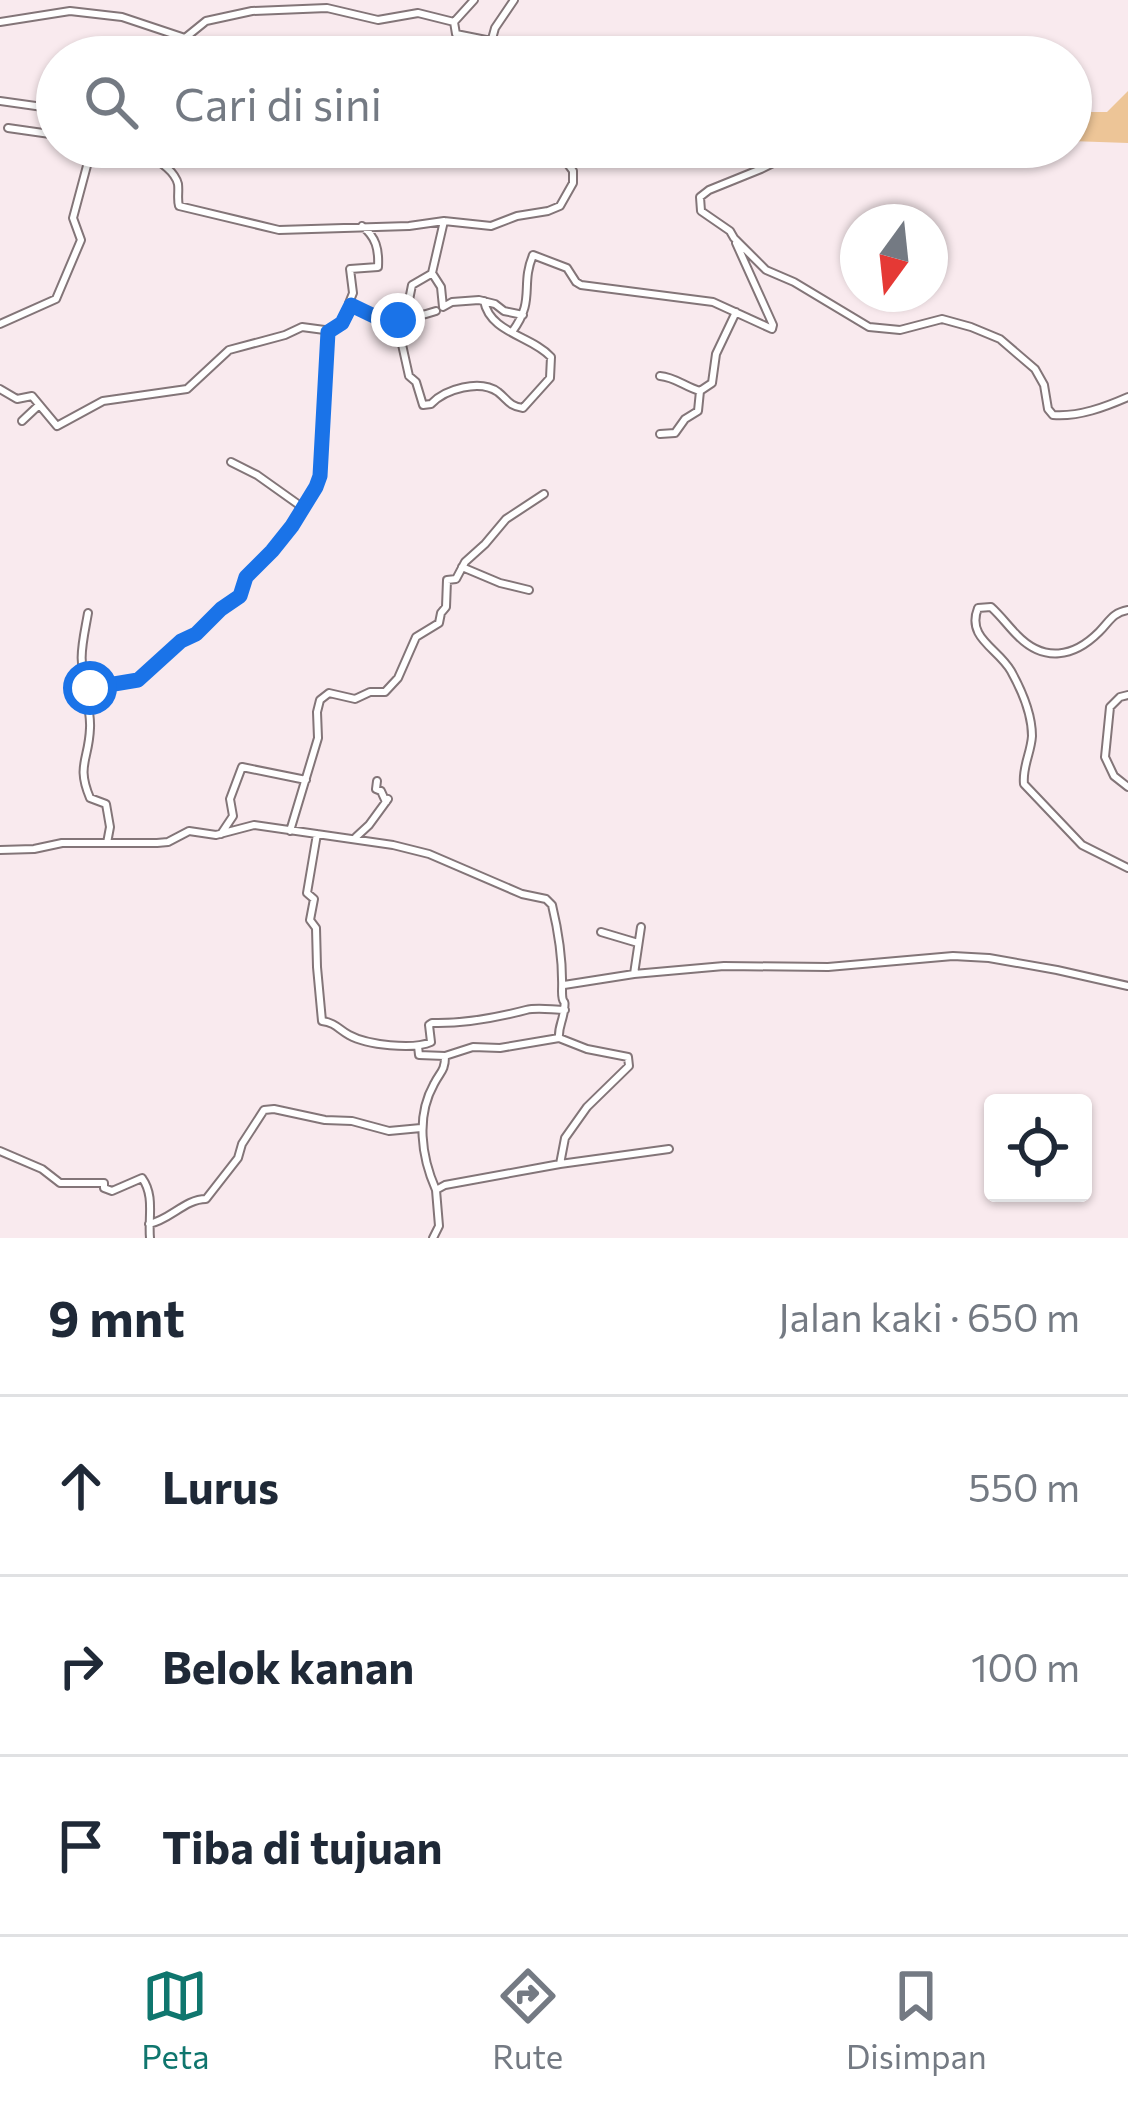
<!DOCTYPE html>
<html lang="id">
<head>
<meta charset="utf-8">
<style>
  body { margin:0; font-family:Commissioner,sans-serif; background:#f6f6f7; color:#1f2937 }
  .controls { position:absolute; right:36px; bottom:36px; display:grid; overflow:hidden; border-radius:12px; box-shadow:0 3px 9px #0004 }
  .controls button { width:108px; height:108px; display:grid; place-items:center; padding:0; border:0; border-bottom:3px solid #e0e1e3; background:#fff; color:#1f2937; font:60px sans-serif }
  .compass { position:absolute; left:840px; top:204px; width:108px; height:108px; border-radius:50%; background:#fff; box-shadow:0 3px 9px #0004; rotate:195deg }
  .stop { position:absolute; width:36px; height:36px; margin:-27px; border:9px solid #1a73e8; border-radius:50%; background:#fff }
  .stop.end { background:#1a73e8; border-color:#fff; box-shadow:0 3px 12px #0008 }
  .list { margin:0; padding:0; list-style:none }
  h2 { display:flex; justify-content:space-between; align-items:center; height:156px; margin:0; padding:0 48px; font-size:51px }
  h2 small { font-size:39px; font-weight:400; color:#747a83 }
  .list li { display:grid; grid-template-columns:78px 1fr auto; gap:36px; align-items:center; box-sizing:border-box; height:180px; padding:0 48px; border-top:3px solid #e0e1e3 }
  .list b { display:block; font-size:45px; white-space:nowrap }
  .list em { font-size:39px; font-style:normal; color:#747a83 }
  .icon { flex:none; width:66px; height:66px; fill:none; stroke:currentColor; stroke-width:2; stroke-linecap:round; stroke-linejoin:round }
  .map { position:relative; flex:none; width:1128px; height:1238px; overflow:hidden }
  .search { position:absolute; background:#fff; box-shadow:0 3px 9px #0004; left:36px; right:36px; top:36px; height:132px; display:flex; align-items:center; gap:30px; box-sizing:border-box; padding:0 42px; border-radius:66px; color:#747a83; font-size:45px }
  .sheet { height:696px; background:#fff }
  nav { display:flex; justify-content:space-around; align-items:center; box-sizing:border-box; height:168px; border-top:3px solid #e0e1e3; background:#fff; font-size:33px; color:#747a83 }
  nav a { display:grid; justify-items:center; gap:6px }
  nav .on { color:#0f766e }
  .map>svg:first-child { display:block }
  .green { fill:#edc597 }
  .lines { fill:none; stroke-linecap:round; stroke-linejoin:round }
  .street-casing { stroke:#837578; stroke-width:10 }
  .street { stroke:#fff; stroke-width:6 }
  .route { stroke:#1a73e8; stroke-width:15 }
</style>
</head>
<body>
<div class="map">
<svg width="1128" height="1238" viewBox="0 0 1128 1238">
  <rect width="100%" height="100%" fill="#f9eaee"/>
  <path class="green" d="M 1128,91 L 1128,143 L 1071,141 L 1071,112 L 1107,112 Z"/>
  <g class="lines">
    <defs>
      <path id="street" d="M 0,22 L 70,11 L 122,17 L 185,38 L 206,21 L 252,11 L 327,8 L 378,20 L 418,13 L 454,22 L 474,0
        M 454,22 L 456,34 L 491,41
        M 168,57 L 179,37
        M 487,57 L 495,28 L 514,0
        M 0,101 L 57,109
        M 8,128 L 57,135
        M 137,147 C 150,157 174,167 178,184 C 179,192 177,199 179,206 L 279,230 L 409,226 L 444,221 L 491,226 L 517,216 L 548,211 L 560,206 L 573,183 L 573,171 L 567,163 L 522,147
        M 805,147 L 761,169 L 709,190 L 700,197 L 701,211 L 730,231 L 734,238 L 766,270 L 794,282 L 869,327 L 900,330 L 942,319 L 971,327 L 1000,339 L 1035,369 L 1044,385 L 1048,409 L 1053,415 C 1079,417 1105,407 1128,397
        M 444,221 L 432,273 L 441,287 L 443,307 L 452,302 L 479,300 L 495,304 L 504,311 L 523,315
        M 351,305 L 349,303 L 353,293 L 350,269 L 378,267 C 379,249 376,237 362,226
        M 413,318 L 409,300 L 412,285 L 431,274
        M 403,320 L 401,340 L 409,376 L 416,382 L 423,405 L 431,404 C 445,389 480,379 498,392 C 508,400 509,406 523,408 L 550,378 L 551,357 C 532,336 490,333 484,301
        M 0,324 L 56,299 L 81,240 L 73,218 L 92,147
        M 512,332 C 536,300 520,286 533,255 L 567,268 L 576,282 L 581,285 L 713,302 L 772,329 L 773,325 L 736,243
        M 660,376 C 675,377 685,387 700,391 L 698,411 L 685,419 L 675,433 L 660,434
        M 0,389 L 17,399 L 32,396 L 57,426 L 103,401 L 187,389 L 229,350 L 285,335 L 302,327 L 332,331 L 342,323 L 351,305 C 382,321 403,322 436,311
        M 700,391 L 712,383 L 716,354 L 736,312
        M 22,421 L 39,405
        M 231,462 L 257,475 L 302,507
        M 462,567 L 500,583 L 529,590
        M 1128,610 C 1112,613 1110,621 1099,632 C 1074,657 1044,663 1017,635 C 1008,626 1001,616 991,607 L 978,608 C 966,638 998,648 1011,671 C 1021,689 1032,715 1032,736 C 1031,753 1022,767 1024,784 L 1082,845 L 1128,868
        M 88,613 C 84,637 75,667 90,688
        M 1128,695 L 1120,697 L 1110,707 L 1105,757 L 1114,776 L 1128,787
        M 377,781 L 376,789 L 381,791 L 386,802
        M 290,831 L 318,738 L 317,712 L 320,700 L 329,693 L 355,699 L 370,692 L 385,692 L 398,678 L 416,637 L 439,623 L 441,613 L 446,607 L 447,580 L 456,579 L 465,562 L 485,544 L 506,519 L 544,494
        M 221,834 L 233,816 L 230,799 L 242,767 L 306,780
        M 317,834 L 307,893 L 314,899 L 310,920 L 316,928 L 317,967 L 322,1021 C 336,1023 338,1029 349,1035 C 367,1045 413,1050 431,1042 L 429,1025 L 432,1023 C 465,1024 495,1018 526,1010 C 538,1007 552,1010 565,1010
        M 356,837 L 369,825 L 388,799
        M 107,843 L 110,827 L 106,804 L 90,798 C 76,765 89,760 90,728 C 91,713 85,702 90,688 L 138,680 L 181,642 L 194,636 L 221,609 L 240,596 L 244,579 L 272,551 L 292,525 L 316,487 L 320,476 L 328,331
        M 0,850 L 34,849 L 62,843 L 157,843 L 168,842 L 189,831 L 216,835 L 254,825 L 393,845 L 429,854 L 522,894 L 546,899 L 552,905 C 559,934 563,962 562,991 C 562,1008 566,995 564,1010 C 563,1021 558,1027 559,1038 L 587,1049 L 628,1057 L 629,1066 L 587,1107 L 565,1138 L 560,1164 L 445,1185 L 436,1190 L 439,1226 L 433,1238
        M 601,932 L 638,943
        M 634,974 L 641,927
        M 564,985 L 634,974 L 724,966 L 828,967 L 953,956 L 989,958 L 1057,970 L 1128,986
        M 418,1046 L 419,1055 L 445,1056 L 473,1047 L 500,1048 L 559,1038
        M 0,1151 L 42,1169 L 60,1183 L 104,1183 L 104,1188 L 112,1191 L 142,1178 C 155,1196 148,1217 150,1238
        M 560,1164 L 669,1149
        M 436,1190 C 421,1156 416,1116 434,1084 C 440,1072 445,1071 445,1057
        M 149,1224 C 170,1220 185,1199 206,1199 L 238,1158 L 242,1144 L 264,1110 L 274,1109 L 325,1120 L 352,1121 L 389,1131 L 421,1128"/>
    </defs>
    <use href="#street" class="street-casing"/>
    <use href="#street" class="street"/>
  </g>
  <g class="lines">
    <path class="route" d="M 90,688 L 138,680 L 181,641 L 196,634 L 221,609 L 240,596 L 246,577 L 272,551 L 292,526 L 316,487 L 320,476 L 328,332 L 342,323 L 351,305 L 376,317 L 398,320"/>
  </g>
</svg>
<div class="controls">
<button><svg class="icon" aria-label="locate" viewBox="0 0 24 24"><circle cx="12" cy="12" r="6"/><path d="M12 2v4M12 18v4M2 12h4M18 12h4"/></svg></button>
</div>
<svg class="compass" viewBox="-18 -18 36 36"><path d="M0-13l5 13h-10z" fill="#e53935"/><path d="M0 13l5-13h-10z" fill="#747a83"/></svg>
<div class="stop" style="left:90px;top:688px"></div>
<div class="stop end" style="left:398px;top:320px"></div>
<div class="search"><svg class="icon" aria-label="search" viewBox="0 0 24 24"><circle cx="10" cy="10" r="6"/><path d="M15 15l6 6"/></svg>Cari di sini</div>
</div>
<section class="sheet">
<h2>9 mnt<small>Jalan kaki · 650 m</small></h2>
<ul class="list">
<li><svg class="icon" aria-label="ahead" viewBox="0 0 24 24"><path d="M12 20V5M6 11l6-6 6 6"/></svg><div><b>Lurus</b></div><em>550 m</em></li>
<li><svg class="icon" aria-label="right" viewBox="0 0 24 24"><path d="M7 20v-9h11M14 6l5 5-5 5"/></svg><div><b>Belok kanan</b></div><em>100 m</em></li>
<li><svg class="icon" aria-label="arrive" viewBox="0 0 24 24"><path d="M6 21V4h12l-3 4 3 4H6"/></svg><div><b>Tiba di tujuan</b></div></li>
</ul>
</section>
<nav>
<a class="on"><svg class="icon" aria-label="map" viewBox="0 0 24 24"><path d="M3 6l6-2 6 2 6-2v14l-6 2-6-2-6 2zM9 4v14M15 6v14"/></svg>Peta</a>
<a><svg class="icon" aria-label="directions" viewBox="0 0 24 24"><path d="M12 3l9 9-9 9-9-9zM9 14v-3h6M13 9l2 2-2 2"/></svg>Rute</a>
<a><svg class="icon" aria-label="saved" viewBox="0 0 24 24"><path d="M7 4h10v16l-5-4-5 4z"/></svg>Disimpan</a>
</nav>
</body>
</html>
